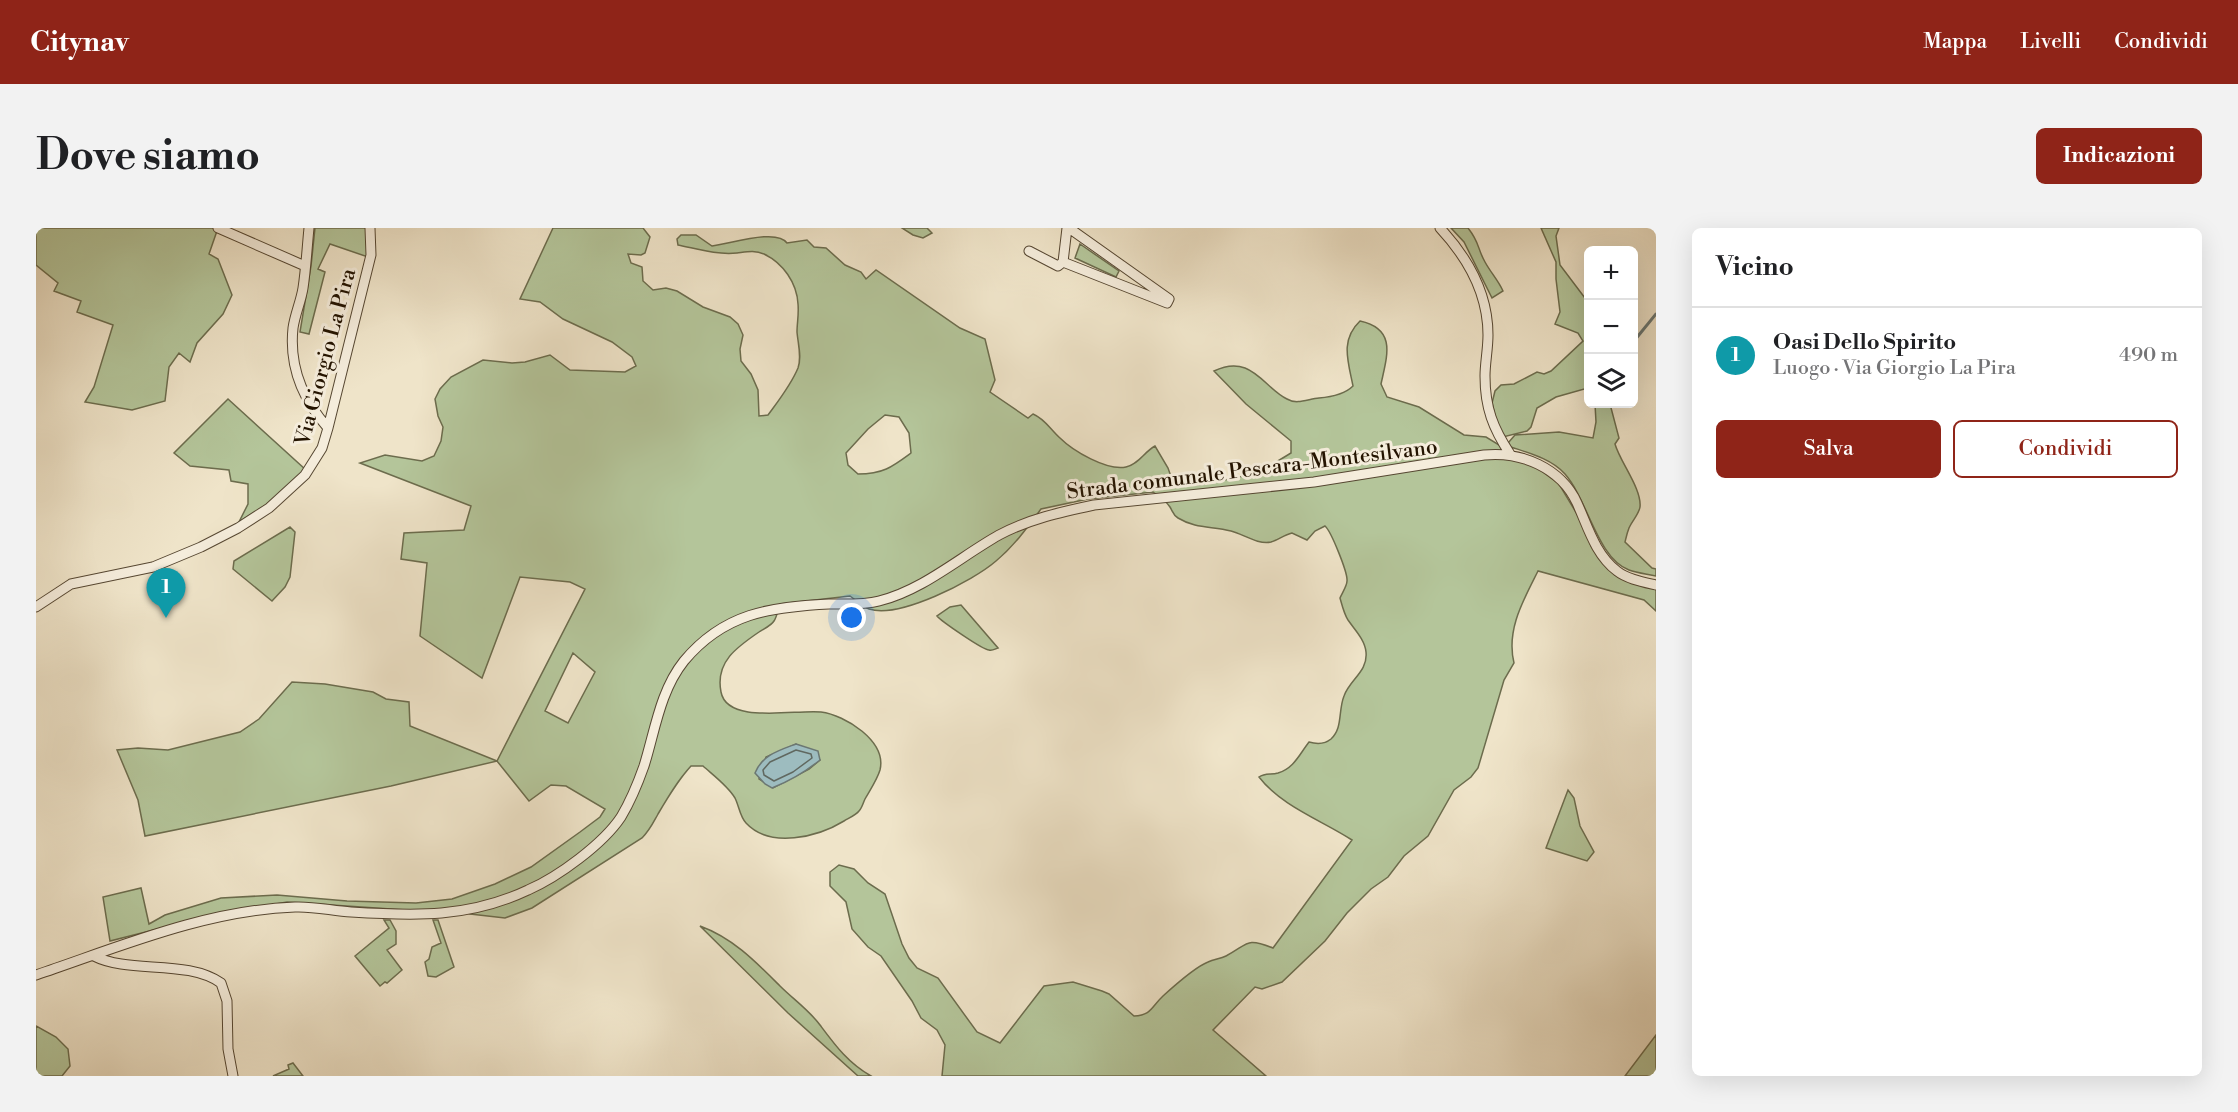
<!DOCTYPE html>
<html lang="it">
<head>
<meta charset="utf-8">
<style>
  body { margin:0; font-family:"Libre Bodoni",serif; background:#f2f2f2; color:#202124 }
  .controls { position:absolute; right:18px; top:18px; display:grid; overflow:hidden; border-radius:9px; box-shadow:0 6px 24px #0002 }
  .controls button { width:54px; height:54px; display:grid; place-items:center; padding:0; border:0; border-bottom:2px solid #e0e0e0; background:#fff; color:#202124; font:30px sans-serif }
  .you { position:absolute; left:816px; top:390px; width:21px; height:21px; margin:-15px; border:4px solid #fff; border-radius:50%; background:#1a73e8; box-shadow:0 0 0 9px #1a73e833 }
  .badge { display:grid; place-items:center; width:39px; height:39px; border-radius:50%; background:#8f2418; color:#fff; font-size:20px; font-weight:700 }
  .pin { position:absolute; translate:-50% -50px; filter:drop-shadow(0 2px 3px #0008) }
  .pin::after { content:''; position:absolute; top:32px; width:21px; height:18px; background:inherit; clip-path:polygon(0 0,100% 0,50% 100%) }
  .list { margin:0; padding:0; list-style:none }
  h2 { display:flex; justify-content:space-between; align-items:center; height:78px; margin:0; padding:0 24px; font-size:26px }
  h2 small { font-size:20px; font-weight:400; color:#757577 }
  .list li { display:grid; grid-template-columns:39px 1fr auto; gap:18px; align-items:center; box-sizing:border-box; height:96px; padding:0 24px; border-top:2px solid #e0e0e0 }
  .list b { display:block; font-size:22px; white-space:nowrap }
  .list p { margin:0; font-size:20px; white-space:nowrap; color:#757577 }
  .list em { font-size:20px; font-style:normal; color:#757577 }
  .actions { display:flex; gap:12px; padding:18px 24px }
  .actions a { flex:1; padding:14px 0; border:2px solid #8f2418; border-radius:9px; text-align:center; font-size:21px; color:#8f2418 }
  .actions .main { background:#8f2418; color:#fff }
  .icon { flex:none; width:33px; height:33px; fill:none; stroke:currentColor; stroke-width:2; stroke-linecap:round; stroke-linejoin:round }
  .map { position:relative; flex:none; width:1620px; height:848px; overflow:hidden; border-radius:9px }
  header { display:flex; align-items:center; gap:36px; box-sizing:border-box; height:84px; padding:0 30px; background:#8f2418; color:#fff }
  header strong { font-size:28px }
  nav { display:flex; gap:33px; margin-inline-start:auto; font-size:21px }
  .intro { display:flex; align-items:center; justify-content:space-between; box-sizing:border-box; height:144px; padding:0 36px }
  h1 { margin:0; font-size:42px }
  .button { padding:15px 27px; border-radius:9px; background:#8f2418; color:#fff; font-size:21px; font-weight:700 }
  main { display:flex; gap:36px; padding:0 36px }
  aside { flex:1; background:#fff; border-radius:9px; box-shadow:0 6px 24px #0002 }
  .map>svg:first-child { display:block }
  .green { fill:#b4c59a; stroke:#6c6c4d; stroke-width:1.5; fill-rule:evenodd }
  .water { fill:#9dbcbf; stroke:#6c7873; stroke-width:1.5 }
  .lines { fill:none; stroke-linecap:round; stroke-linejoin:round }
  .shore { stroke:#606860; stroke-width:1.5 }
  .stream { stroke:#6c7873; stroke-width:3 }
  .minor-casing { stroke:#564732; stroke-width:11 }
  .minor { stroke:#f5eddc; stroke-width:9 }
  .labels { text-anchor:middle; stroke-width:6; stroke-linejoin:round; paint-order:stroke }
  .street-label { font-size:21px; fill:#231300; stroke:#f5eddc }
</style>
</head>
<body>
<header>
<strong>Citynav</strong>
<nav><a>Mappa</a><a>Livelli</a><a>Condividi</a></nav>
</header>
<div class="intro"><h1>Dove siamo</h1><a class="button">Indicazioni</a></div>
<main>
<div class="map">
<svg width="1620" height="848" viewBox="0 0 1620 848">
  <rect width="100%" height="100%" fill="#efe4c9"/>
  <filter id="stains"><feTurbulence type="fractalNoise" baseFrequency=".00333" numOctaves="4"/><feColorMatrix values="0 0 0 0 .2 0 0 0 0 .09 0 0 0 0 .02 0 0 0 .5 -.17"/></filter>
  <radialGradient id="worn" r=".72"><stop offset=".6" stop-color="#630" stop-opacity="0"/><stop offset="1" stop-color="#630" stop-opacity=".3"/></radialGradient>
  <path class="green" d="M 0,0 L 182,0 L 173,26 L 182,31 L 196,67 L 187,86 L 161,115 L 154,134 L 143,125 L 133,139 L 129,173 L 96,182 L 49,174 L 58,159 L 77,97 L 41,84 L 45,73 L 18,63 L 22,55 L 0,37 Z
    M 279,0 L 332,0 L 332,29 L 294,16 L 282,41 L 289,44 L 273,106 L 264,104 L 275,38 Z
    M 517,0 L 607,0 L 614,9 L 609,25 L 605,27 L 592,26 L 595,35 L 606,39 L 607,53 L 617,62 L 630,60 L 641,63 L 667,79 L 694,89 L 702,96 L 707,107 L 704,121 L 705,133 L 715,146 L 722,162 L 723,188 L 732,187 C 743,172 755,157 762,140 C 766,129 762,116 761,104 C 761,95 763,86 762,76 C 761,55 747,35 728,26 C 719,22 710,24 701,25 C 680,27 662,21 642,17 L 641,11 L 645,7 L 660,7 L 676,18 C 694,16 741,0 751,15 L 771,12 L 778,19 L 790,20 L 809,37 L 825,44 L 830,51 L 840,42 L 924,100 L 949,111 L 959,152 L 954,164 L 992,190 L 997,186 C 1009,191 1014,201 1024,210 C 1037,223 1071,243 1090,239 C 1103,236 1108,224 1119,218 L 1132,240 L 1138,257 L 1163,257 L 1213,247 L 1227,242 L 1255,225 L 1255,213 L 1210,176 L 1178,143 C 1215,125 1227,159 1251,171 C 1261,177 1272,171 1283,170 C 1295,169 1308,167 1317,158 C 1312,133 1304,112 1324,93 C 1361,101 1351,128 1345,156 L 1351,169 L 1383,179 L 1428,207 L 1450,209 L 1504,242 L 1523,256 L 1547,296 L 1555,318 L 1563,330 L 1579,347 L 1601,356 L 1620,361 L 1620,383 L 1608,372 L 1502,343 C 1487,373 1470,402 1478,435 L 1468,452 L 1442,540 L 1435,549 L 1418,562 L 1392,608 L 1368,628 L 1352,649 L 1335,661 L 1311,685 L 1289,713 L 1246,754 L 1226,761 L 1219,759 L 1177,802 L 1230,848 L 906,848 L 909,817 L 901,802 L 885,790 L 876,773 L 845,728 L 832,719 L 816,701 L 810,674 L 794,658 L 794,644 L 803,637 L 818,641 L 832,655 L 849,666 L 866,716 L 873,730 L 881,740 L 902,750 L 941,804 L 964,815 L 1008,758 L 1037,754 L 1066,763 L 1073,766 L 1098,788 C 1116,787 1115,779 1127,768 C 1138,758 1159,739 1172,734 C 1178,731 1184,731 1190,728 C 1213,716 1209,709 1237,720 L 1316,612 C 1287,593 1245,578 1223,549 C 1229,545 1235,547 1242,545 C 1258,540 1263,527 1273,514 C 1280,516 1289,516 1295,511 C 1307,500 1302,483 1308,468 C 1314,451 1332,444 1330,424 C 1329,412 1319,402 1312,392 C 1308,386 1306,377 1304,370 C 1306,365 1311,358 1311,353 C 1312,345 1295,303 1289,298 L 1279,303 L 1271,312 L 1256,305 C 1248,307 1242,312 1235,314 C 1222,317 1207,306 1195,303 C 1176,298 1160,301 1142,290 C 1137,287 1137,284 1134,279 C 1130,273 1123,268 1117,264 L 1052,271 L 1005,281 C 991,300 978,318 960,333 C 937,353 863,391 833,381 C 827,379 820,372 814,368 L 744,376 C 742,381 741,389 738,393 C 735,398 727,401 723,404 C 701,419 679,434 685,464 C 691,497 761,481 785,484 C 809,487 851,513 844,542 C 841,552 834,562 829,571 C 827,575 826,580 823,583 C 820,587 813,590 808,593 C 782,609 734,621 710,595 C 704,589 703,578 699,570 C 692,558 677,547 667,538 L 655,538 C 642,552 632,569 622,586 C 617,595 614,602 606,610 L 496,680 L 469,690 L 434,686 L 416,680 L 385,683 L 251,674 L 181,686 L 74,713 L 67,669 L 105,660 L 113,696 L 129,687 L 185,670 L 241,667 L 311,673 L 380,675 L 416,671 L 459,656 L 495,639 L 544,604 L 564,589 L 569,581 L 530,558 L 515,557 L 493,573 L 461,533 L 355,558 L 109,608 L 102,572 L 81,522 L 102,520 L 132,522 L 204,504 L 223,491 L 256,454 L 289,456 L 337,464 L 350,471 L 373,474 L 374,498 L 461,533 L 549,361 L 534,354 L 484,349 L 446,450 L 384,408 L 391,335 L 365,331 L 368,305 L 428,302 L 435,278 L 324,235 L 349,227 L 386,233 L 398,228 L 405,213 L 407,199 L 402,188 L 399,171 L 404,161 L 415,149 L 447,132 L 476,135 L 489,134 L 514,127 L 534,142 L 589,144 L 600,138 L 596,129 L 576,114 L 527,91 L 504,74 L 484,71 ZM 849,187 L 863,189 L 873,205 L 875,225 C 856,239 847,246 822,246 L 812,237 L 810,225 L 832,201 ZM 537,425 L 559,444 L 532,495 L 509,483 ZM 760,516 L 784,532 L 773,541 L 737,560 L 723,551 L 730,529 Z
    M 866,0 L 891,0 L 896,5 L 887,10 L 877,7 Z
    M 1415,0 L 1432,0 C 1444,15 1441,20 1449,34 C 1455,45 1462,52 1467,63 L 1456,70 L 1428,14 Z
    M 1505,0 L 1523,0 L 1520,8 L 1524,37 L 1552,74 L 1552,160 L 1520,169 L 1501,180 L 1495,199 L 1491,203 L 1467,209 L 1462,200 L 1456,175 L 1459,163 L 1465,157 L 1478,156 L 1501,144 L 1508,146 L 1515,143 L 1547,113 L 1542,105 L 1519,96 L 1524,84 L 1520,51 L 1520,34 Z
    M 1044,16 L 1083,43 L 1080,49 L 1039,30 Z
    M 192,171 L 270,242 L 241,270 L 203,294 L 212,276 L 212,256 L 195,253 L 193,242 L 154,238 L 138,225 Z
    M 1559,176 L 1574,176 L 1583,210 L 1579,216 C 1584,234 1606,261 1604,279 C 1603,286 1596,293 1593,300 C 1591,305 1590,310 1589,314 L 1616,340 L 1620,341 L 1620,348 C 1611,346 1601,345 1593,342 C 1561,330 1552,272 1529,246 C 1516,231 1493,225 1475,219 L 1472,215 L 1479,207 L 1523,204 L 1557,210 L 1560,194 Z
    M 254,299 L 259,304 L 254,349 L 249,359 L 236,373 L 197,341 L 198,333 Z
    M 925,377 L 962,420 C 959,421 956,423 953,422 C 947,422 905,393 901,388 L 914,379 Z
    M 1532,562 L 1538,570 L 1544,598 L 1558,624 L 1551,633 L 1510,620 Z
    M 348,692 L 354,692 L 360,703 L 360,716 L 351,722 L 366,742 L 351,755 L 349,754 L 344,758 L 319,728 L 353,700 Z
    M 397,692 L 402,692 L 418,739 L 400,749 L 392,748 L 389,734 L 393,731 L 396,719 L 405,715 Z
    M 664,698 C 697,710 720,734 744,758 C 757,771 773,782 784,797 C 799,817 812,835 835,848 L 822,848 L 752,785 Z
    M 0,798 L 20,809 L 32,821 L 34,838 L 26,848 L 0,848 Z
    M 1620,807 L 1620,848 L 1589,848 Z
    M 257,835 L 267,848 L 237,848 L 253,841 L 252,837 Z"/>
  <path class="water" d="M 760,516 L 782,523 L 784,532 C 769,544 754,553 736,560 L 729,556 L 719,545 C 726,527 744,522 760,516 Z"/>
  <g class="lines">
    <path class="shore" d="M 760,522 L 775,526 L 776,530 L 757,544 L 738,553 L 728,547 L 727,542 L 734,534 Z"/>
    <path class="stream" d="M 1598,113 L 1620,86"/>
    <defs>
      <path id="minor" d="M 182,0 L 269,38
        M 273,0 C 271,20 270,40 267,60 C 265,73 259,86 257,100 C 253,138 267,172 292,200
        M 1031,0 L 1027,34 L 1131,75 L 1133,71 L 1033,0
        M 1404,0 C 1431,29 1452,66 1452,107 C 1452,121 1449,135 1449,148 C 1449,180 1457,200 1474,226
        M 993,23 L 1022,38 L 1027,34
        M 0,379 L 35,356 L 117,339 L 165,319 L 202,300 L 233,280 L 269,247 L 286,220 L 292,200 L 335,27 L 334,0
        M 58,728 C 93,746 151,731 185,755 L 191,773 L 192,821 L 197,848
        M 0,747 C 83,719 170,682 259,679 C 277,678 297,683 315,684 C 379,688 433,690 492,662 C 522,649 567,616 585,589 C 594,574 602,555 608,538 C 619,503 624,463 648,433 C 688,385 734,379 793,376 C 809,376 828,377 843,373 C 887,362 924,329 963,307 C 993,291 1025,284 1058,277 L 1278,254 L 1448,227 C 1485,223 1525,240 1541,275 C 1552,299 1559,326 1581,343 C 1591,351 1607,354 1620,357"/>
    </defs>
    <use href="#minor" class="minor-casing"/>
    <use href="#minor" class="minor"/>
  </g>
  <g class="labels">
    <g class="street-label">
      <text transform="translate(289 129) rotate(-75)" y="7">Via Giorgio La Pira</text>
      <text transform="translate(1216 241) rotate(-7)" y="7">Strada comunale Pescara-Montesilvano</text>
    </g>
  </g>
  <rect width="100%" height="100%" filter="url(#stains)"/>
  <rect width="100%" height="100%" fill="url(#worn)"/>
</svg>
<div class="controls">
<button>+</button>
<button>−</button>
<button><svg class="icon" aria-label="layers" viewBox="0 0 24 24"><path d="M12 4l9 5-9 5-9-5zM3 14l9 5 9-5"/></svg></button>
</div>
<div class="you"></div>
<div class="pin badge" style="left:130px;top:390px;background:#0f9aa8">1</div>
</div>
<aside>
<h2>Vicino<small></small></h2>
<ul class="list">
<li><span class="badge" style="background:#0f9aa8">1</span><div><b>Oasi Dello Spirito</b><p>Luogo · Via Giorgio La Pira</p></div><em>490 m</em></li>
</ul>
<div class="actions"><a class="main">Salva</a><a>Condividi</a></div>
</aside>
</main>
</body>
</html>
